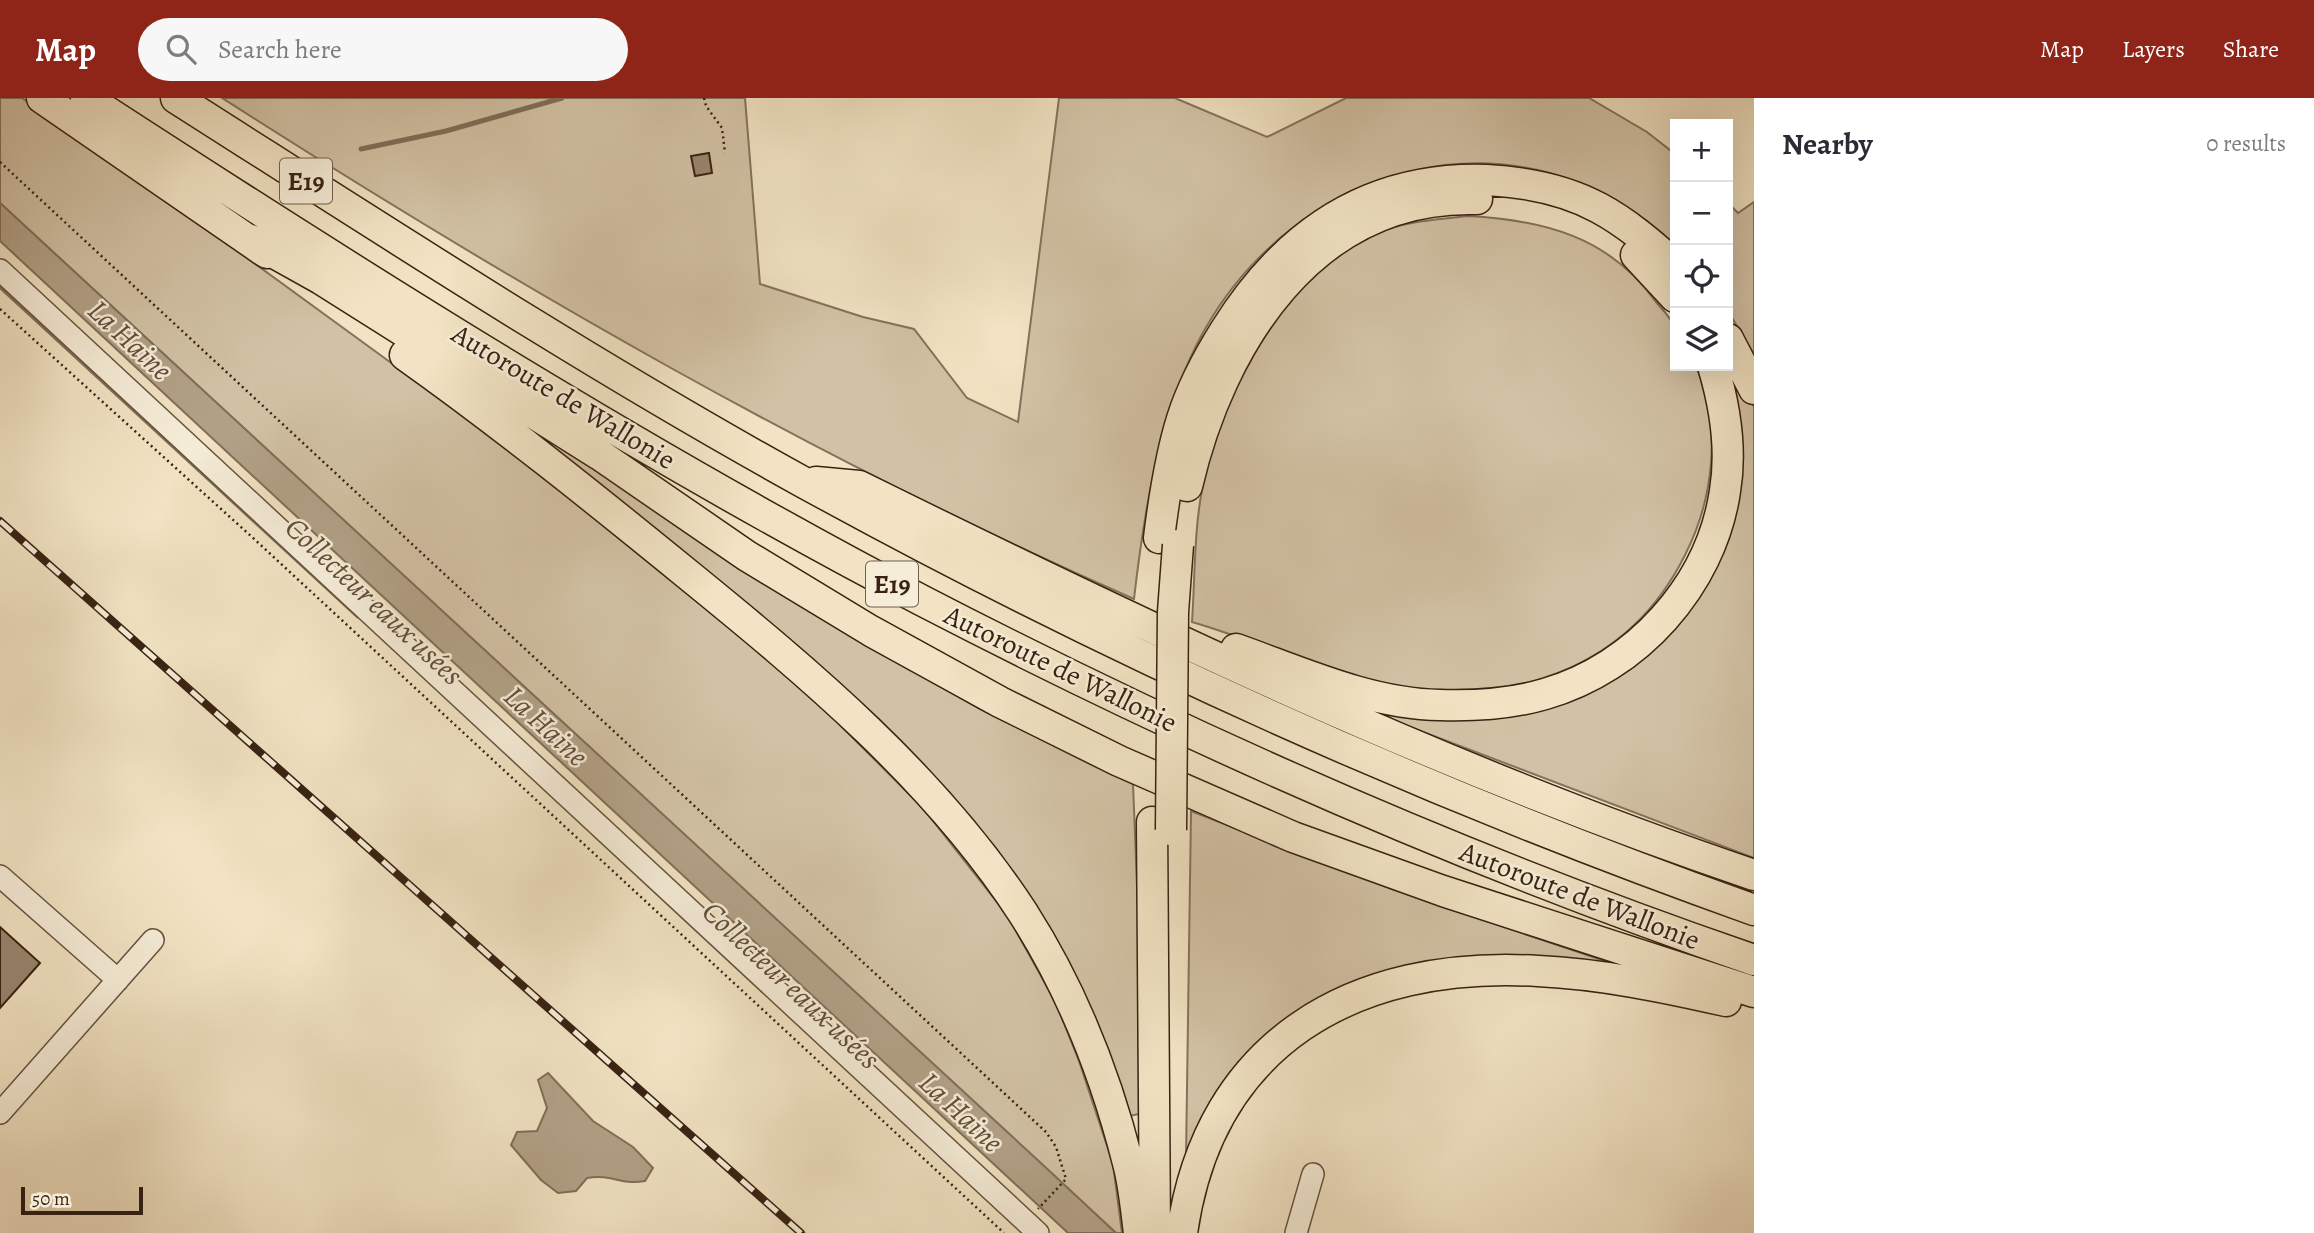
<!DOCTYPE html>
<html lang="en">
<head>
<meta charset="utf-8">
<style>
  body { margin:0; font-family:Alegreya,serif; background:#f7f7f7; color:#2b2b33 }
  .controls { position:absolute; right:21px; top:21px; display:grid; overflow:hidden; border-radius:0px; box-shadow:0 7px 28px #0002 }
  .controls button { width:63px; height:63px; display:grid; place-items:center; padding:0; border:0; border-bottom:2px solid #e1e1e2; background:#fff; color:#2b2b33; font:35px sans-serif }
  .scale { position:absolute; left:21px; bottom:18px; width:122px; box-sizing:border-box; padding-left:7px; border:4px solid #382212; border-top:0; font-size:19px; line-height:24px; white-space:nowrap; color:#382212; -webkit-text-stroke:5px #f6edd8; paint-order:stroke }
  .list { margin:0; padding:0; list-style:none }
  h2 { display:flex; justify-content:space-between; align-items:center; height:91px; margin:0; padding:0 28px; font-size:30px }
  h2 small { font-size:23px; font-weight:400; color:#7c7c81 }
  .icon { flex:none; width:38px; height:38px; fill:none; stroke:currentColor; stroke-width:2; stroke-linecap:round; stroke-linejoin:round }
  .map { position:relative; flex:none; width:1754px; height:1135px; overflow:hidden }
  header { display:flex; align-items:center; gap:42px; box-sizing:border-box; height:98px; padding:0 35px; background:#8f2418; color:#fff }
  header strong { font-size:33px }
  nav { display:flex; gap:38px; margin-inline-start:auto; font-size:24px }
  .search { width:490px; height:63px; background:#f7f7f7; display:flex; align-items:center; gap:18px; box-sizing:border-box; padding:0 24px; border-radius:38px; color:#7c7c81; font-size:26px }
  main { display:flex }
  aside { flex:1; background:#fff }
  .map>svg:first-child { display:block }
  .green { fill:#d2c2a5; stroke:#85725c; stroke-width:2 }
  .water { fill:#b2a187; stroke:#816e58; stroke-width:2 }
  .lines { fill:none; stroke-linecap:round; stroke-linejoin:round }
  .stream { stroke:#816e58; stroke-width:5 }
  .building { fill:#98866e; stroke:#382212; stroke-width:2 }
  .minor-casing { stroke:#66523e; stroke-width:24 }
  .highway-casing { stroke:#382212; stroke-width:33 }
  .path { stroke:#382212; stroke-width:2.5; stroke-dasharray:2 3.5; stroke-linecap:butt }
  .minor { stroke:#f6edd8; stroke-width:21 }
  .highway { stroke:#f1e3c3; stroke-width:30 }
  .rail-casing { stroke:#382212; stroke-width:8 }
  .rail { stroke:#f6edd8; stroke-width:5; stroke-dasharray:16; stroke-linecap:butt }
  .highway-bridge-casing { stroke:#382212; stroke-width:33; stroke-linecap:butt }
  .highway-bridge { stroke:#f1e3c3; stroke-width:30 }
  .labels { text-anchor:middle; stroke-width:5; stroke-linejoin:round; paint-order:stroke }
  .shield { fill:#f6edd8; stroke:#715f4d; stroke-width:2 }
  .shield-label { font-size:26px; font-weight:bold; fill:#382212 }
  .street-label { font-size:28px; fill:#382212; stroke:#f6edd8 }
  .water-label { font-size:30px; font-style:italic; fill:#634e3b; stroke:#f6edd8 }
</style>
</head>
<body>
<header>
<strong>Map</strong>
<div class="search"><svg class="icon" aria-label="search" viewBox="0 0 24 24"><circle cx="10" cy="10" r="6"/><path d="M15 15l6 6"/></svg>Search here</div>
<nav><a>Map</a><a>Layers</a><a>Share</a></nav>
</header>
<main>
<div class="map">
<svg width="1754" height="1135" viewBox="0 0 1754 1135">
  <rect width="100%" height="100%" fill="#f1e3c3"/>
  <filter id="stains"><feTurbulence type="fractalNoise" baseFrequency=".00286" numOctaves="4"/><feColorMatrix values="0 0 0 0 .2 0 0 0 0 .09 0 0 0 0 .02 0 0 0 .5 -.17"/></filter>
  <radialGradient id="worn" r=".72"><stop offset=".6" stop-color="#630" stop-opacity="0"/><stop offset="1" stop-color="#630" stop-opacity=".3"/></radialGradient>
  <path class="green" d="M 0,0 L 22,0 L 111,61 L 427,291 L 568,399 L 802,589 L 922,709 L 1007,817 L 1055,903 L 1079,963 L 1113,1066 L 1122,1135 L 1116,1135 L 0,105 Z
    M 222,0 L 745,0 L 760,186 L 863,219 L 914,231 L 967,300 L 1018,324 L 1059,0 L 1175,0 L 1267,39 L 1346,0 L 1589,0 L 1647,34 L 1675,56 L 1675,147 C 1521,0 1290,63 1197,246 C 1158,325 1144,414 1134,501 C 816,362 514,187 222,0 Z
    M 1754,104 L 1754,257 L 1728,213 L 1728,105 L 1738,115 Z
    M 1468,118 C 1544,122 1610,139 1656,204 C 1662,211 1672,221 1675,230 C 1678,240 1675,257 1675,268 L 1696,268 C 1722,328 1714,400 1685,457 C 1628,572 1510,610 1389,587 C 1322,575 1258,543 1192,524 C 1195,481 1194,429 1203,387 C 1224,292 1288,168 1385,132 C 1411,123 1440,121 1468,118 Z
    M 1720,268 L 1749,298 L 1754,309 L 1754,760 L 1245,566 L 1359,600 L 1544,605 L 1712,469 Z
    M 516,317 L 821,520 L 980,611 L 1133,686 L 1138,811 L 1139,1016 L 1124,1019 L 982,742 L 511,325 Z
    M 1191,713 L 1392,791 L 1646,877 L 1356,887 L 1317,902 L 1277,931 L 1186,1060 Z"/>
  <path class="water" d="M 0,105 L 1043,1067 L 1116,1135 L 1068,1135 L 0,143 Z
    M 548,975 L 593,1023 L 633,1049 L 653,1070 L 645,1083 C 618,1087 613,1076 587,1080 L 576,1093 L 558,1095 L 541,1082 L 511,1047 L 517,1034 L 537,1033 L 547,1010 L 538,982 Z"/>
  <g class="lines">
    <path class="stream" d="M 361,51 L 446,33 L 562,0
      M 0,188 L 358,518"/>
  </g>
  <path class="building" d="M 709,55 L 712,75 L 695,78 L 691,58 Z
    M 0,829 L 40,865 L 0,910 Z"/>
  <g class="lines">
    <defs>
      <path id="minor" d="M 0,172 L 1038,1135
        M 0,778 L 118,882
        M 0,1015 L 153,842
        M 1296,1135 L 1313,1076"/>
      <path id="highway" d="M 42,0 L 267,155
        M 86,0 C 358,177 634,352 921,502 C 1189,641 1468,764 1754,862
        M 176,0 C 382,131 587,265 801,383 C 1106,551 1425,695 1754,812
        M 251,142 L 321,181 L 600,357 L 747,458 L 871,533 L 1000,604 L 1119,663 L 1293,739 L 1443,793 L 1754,894
        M 1636,157 L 1675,199
        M 1728,241 L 1754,291
        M 405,257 C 502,326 594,400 686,475 C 809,575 936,681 1023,815 C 1071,890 1106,978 1128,1065 C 1134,1087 1136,1112 1139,1135
        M 816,384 L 859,388 C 1151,532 1445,673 1754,777
        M 1187,388 C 1220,246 1312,96 1477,101
        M 1159,440 C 1164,400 1170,359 1182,321 C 1192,289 1209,258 1226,231 C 1287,134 1370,78 1487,82 C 1524,84 1566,92 1599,110 C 1627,125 1651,146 1675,167
        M 1236,551 C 1301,574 1370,606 1440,607 C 1474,608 1511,606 1545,596 C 1636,570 1711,488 1725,393 C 1732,351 1725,308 1713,268
        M 1152,724 L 1155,1135
        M 1182,1135 C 1209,944 1354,862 1538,873 C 1602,876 1664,889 1726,903"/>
    </defs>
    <use href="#minor" class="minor-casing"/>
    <use href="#highway" class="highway-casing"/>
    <path class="path" d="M 704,0 L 706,8 L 722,30 L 725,55
      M 0,64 L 1046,1034 L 1056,1049 L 1066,1081 L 1038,1111
      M 0,211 L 252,439 L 1004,1135"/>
    <use href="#minor" class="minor"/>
    <use href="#highway" class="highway"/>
    <defs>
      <path id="rail" d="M 0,423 L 801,1135"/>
    </defs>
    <use href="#rail" class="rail-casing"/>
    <use href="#rail" class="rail"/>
    <defs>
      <path id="highway-bridge" d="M 1171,732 L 1173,514 L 1178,447"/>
    </defs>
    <use href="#highway-bridge" class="highway-bridge-casing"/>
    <use href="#highway-bridge" class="highway-bridge"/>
  </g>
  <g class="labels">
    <g class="shield">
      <rect x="280" y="60.5" width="52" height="45" rx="5"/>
      <rect x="866" y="463.5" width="52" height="45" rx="5"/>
    </g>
    <g class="shield-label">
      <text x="306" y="92">E19</text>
      <text x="892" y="495">E19</text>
    </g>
    <g class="street-label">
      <text transform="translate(564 298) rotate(31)" y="10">Autoroute de Wallonie</text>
      <text transform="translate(1061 570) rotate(26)" y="10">Autoroute de Wallonie</text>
      <text transform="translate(1580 797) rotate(21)" y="10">Autoroute de Wallonie</text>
    </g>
    <g class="water-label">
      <text transform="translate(130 242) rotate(43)" y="10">La Haine</text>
      <text transform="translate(374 503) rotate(43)" y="10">Collecteur eaux usées</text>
      <text transform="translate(546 628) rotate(43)" y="10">La Haine</text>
      <text transform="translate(791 887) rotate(43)" y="10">Collecteur eaux usées</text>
      <text transform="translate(961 1014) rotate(43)" y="10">La Haine</text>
    </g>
  </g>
  <rect width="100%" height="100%" filter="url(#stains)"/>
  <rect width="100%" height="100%" fill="url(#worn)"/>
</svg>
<div class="controls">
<button>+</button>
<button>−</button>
<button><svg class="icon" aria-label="locate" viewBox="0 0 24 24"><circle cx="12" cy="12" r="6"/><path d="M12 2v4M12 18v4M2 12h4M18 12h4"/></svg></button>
<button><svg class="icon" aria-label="layers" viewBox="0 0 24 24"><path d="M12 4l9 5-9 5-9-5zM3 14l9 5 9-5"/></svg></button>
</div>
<div class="scale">50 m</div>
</div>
<aside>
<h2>Nearby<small>0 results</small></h2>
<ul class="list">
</ul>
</aside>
</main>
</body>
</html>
